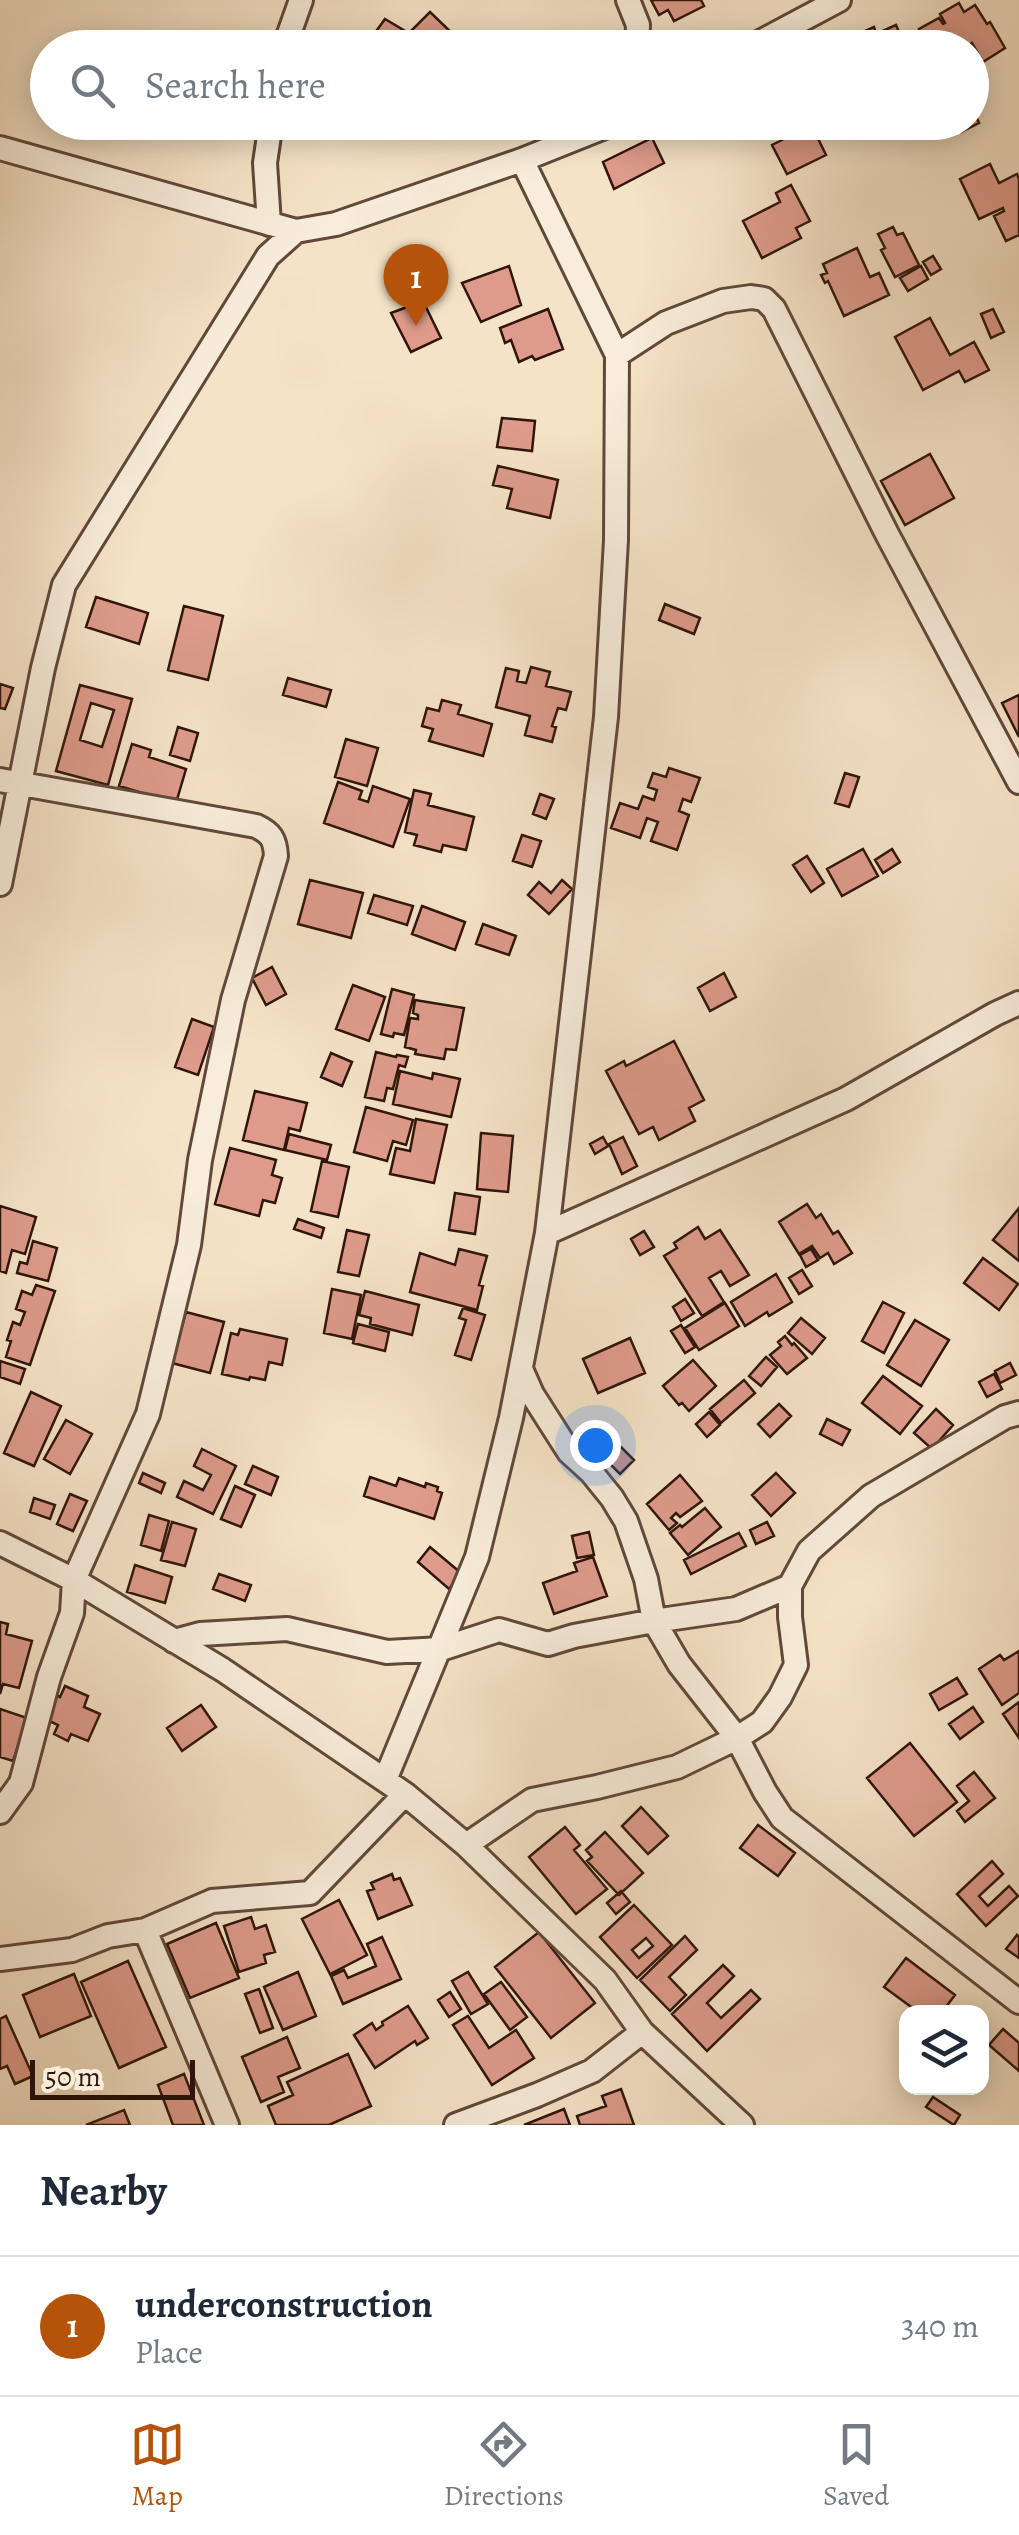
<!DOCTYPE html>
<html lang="en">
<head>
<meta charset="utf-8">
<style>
  body { margin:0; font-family:Alegreya,serif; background:#f2f2f3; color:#1f2937 }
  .controls { position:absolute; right:30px; bottom:30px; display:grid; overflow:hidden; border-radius:20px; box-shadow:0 5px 25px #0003 }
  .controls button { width:90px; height:90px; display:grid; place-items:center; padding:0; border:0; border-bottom:2px solid #e0e1e3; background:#fff; color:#1f2937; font:50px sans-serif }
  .scale { position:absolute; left:30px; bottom:25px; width:165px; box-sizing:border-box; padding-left:10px; border:5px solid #30150b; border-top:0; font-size:28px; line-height:35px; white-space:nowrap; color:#30150b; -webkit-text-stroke:8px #f8eddb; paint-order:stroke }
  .you { position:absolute; left:595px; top:1445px; width:35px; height:35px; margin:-25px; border:8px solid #fff; border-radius:50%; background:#1a73e8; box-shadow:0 0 0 15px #1a73e833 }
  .badge { display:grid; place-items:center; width:65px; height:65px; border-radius:50%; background:#b45309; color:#fff; font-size:32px; font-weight:700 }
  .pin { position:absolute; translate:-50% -82px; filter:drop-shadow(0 2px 5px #0008) }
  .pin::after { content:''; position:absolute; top:52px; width:35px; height:30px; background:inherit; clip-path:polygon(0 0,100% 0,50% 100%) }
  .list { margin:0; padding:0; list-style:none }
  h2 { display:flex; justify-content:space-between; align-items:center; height:130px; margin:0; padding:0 40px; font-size:42px }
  h2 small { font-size:32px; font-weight:400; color:#747a83 }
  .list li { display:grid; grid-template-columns:65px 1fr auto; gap:30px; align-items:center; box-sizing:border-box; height:140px; padding:0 40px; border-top:2px solid #e0e1e3 }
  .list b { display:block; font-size:38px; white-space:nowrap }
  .list p { margin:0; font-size:32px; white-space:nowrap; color:#747a83 }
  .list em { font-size:32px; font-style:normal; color:#747a83 }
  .icon { flex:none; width:55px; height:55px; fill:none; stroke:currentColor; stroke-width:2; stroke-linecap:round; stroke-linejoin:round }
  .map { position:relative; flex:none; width:1019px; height:2125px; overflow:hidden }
  .search { position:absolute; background:#fff; box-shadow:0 5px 25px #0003; left:30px; right:30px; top:30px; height:110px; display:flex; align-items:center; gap:25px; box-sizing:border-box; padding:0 35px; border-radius:55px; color:#747a83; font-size:38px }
  .sheet { height:270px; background:#fff }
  nav { display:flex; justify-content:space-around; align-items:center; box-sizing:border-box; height:140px; border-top:2px solid #e0e1e3; background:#fff; font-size:28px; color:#747a83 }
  nav a { display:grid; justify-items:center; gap:5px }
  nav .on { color:#b45309 }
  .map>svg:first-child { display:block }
  .building { fill:#de9b8b; stroke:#30150b; stroke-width:2.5; fill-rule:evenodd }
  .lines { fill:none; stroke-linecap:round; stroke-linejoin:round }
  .minor-casing { stroke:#61483a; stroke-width:28 }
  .minor { stroke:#f8eddb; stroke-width:22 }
</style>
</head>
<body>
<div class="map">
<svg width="1019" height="2125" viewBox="0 0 1019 2125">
  <rect width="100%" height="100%" fill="#f5e3c7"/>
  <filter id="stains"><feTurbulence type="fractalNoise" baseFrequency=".002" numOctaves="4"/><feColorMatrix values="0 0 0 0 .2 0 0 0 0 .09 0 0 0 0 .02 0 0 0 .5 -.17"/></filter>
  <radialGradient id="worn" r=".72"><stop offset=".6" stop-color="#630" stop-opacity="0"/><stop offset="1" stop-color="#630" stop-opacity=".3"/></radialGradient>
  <path class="building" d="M 651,0 L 701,0 L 704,6 L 674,21 L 668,10 L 659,15 Z
    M 959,3 L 964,12 L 975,5 L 987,24 L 990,22 L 1005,48 L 983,62 L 972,43 L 964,48 L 929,48 L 919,29 L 939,18 L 943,24 L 945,23 L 940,14 Z
    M 430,12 L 455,36 L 444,48 L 421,48 L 424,44 L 411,31 Z
    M 385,19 L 410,34 L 400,48 L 364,48 Z
    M 896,25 L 906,48 L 849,48 L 855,44 L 852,37 L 874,27 L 876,34 Z
    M 972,107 L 979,123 L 961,132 L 956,122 L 972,122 Z
    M 773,122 L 810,122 L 826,155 L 787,174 L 772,145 L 782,140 Z
    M 652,138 L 664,163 L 614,189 L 603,162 Z
    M 990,164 L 999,183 L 1017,174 L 1019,179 L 1019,235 L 1006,241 L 994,216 L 1004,211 L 1003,208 L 979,219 L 960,179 Z
    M 791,185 L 810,221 L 796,228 L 801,238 L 762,258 L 743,221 L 780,202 L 776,193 Z
    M 893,227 L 897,235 L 903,233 L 919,265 L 895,277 L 881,250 L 885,248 L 878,234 Z
    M 857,248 L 870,277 L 879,273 L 889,295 L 844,316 L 828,281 L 825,283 L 821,275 L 827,273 L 823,264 Z
    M 933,256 L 941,269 L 931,275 L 923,262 Z
    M 509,266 L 521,305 L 481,322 L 462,283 Z
    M 921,266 L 928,279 L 908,291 L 900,278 Z
    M 423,301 L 441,338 L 411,352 L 391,313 Z
    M 548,309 L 563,349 L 535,360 L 532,356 L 519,362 L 511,340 L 505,343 L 500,328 Z
    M 993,309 L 1004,332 L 991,338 L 981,314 Z
    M 930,318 L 950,355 L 974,342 L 989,370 L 965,382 L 959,371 L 923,390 L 895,337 Z
    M 502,418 L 535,421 L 532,451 L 497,447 Z
    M 930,454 L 954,498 L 905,525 L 881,481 Z
    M 498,466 L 558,480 L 550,518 L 507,508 L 512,489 L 493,485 Z
    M 96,597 L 148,613 L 139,644 L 86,627 Z
    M 665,604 L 700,618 L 694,634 L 659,620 Z
    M 184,606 L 223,616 L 208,680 L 168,670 Z
    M 531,667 L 550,672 L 546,686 L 571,692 L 566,710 L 558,708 L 552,726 L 556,727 L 552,742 L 525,735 L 530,716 L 496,707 L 506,668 L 519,671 L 517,681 L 526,683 Z
    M 288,678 L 331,690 L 326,707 L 283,695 Z
    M 0,684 L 13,688 L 5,709 L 0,708 Z
    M 80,685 L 132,699 L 108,785 L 56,771 ZM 91,703 L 114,710 L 102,747 L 80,740 Z
    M 1019,695 L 1019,737 L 1002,703 Z
    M 442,700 L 461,705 L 458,714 L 492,724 L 483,756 L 429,741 L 433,729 L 422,726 L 427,708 L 439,711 Z
    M 178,727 L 198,733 L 190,761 L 170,755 Z
    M 346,739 L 378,748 L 367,786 L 335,777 Z
    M 132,744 L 151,750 L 149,757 L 186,769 L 176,803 L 119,786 Z
    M 669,768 L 700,778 L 691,802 L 683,799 L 679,811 L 689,815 L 677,850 L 651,841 L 658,822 L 647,818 L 640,838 L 611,828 L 620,803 L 638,809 L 643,796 L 654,800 L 657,790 L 648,787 L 653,773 L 666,777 Z
    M 845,773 L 859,777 L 849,807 L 835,803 Z
    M 338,782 L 362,791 L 359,799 L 368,802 L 373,786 L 410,799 L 393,847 L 324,823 Z
    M 414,790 L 431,794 L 428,805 L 474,817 L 466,850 L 443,845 L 441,852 L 414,845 L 417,835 L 405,832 Z
    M 540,794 L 554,799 L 546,819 L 533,814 Z
    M 522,835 L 541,841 L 532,867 L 513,861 Z
    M 863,849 L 878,876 L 842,896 L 827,869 Z
    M 892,849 L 900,862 L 883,873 L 875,860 Z
    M 807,856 L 824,883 L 811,892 L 793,865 Z
    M 310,880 L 363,893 L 351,938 L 298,924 Z
    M 562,880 L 572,889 L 549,914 L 528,895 L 539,882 L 551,893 Z
    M 374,895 L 413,906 L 407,925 L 368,913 Z
    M 422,906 L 465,922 L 455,950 L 412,934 Z
    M 483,924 L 516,936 L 509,955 L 476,944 Z
    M 272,967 L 286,994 L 266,1005 L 252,978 Z
    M 724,973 L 736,997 L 710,1011 L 698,988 Z
    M 353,985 L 385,997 L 369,1041 L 336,1029 Z
    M 392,989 L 414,995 L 404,1035 L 394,1033 L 393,1037 L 381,1034 Z
    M 415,1000 L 464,1008 L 456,1050 L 446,1049 L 444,1059 L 415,1054 L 416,1050 L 405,1047 L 410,1018 L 418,1019 L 418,1015 L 413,1013 Z
    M 192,1019 L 214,1027 L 198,1075 L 175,1067 Z
    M 674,1041 L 704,1100 L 689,1108 L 695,1121 L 659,1140 L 653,1127 L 639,1134 L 606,1071 L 624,1061 L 626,1066 Z
    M 376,1052 L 396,1057 L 397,1055 L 408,1057 L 405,1067 L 399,1065 L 393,1089 L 387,1088 L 384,1101 L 365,1097 Z
    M 331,1053 L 352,1062 L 342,1086 L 321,1077 Z
    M 400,1071 L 432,1079 L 433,1073 L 460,1079 L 451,1117 L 393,1104 Z
    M 255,1091 L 307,1103 L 300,1131 L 289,1128 L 284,1150 L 243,1140 Z
    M 366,1107 L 413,1120 L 406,1145 L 393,1141 L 387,1161 L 354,1152 Z
    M 416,1119 L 447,1125 L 434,1183 L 390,1174 L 396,1148 L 410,1151 Z
    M 481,1133 L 513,1136 L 508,1192 L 477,1189 Z
    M 289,1134 L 331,1145 L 327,1160 L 285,1150 Z
    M 603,1137 L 608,1146 L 595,1154 L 590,1144 Z
    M 623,1137 L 637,1166 L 622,1174 L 609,1144 Z
    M 230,1148 L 276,1160 L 272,1175 L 282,1178 L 275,1203 L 263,1200 L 259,1216 L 215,1204 Z
    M 322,1161 L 349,1167 L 338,1217 L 311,1211 Z
    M 455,1193 L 480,1197 L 475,1234 L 449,1230 Z
    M 807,1204 L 816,1218 L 821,1214 L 833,1234 L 838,1231 L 852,1253 L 834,1264 L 828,1253 L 820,1258 L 812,1246 L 799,1254 L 779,1222 Z
    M 0,1206 L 36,1217 L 25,1254 L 12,1250 L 6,1273 L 0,1271 Z
    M 1019,1208 L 1019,1261 L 993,1240 Z
    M 298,1219 L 324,1228 L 321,1238 L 294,1229 Z
    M 698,1227 L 705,1239 L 720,1230 L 749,1275 L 730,1286 L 721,1271 L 709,1278 L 724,1302 L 702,1316 L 664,1256 L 677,1248 L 674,1243 Z
    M 347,1230 L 369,1235 L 359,1276 L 338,1272 Z
    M 644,1231 L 654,1247 L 640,1255 L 631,1239 Z
    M 33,1241 L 57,1248 L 48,1281 L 17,1273 L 20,1262 L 27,1264 Z
    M 459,1249 L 487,1256 L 479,1285 L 483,1286 L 477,1310 L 410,1292 L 420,1253 L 455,1265 Z
    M 811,1249 L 818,1260 L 806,1267 L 800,1255 Z
    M 983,1258 L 1018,1284 L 999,1310 L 964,1283 Z
    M 802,1270 L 812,1286 L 799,1294 L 789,1278 Z
    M 776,1274 L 792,1302 L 769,1316 L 767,1312 L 745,1326 L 731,1302 Z
    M 36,1285 L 55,1291 L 30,1365 L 6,1357 L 11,1341 L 7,1340 L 13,1322 L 20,1325 L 25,1312 L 16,1309 L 22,1291 L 32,1295 Z
    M 332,1289 L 361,1295 L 352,1339 L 324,1333 Z
    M 365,1291 L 419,1305 L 412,1335 L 370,1324 L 371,1318 L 359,1315 Z
    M 685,1299 L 694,1313 L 681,1321 L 673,1307 Z
    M 883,1302 L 904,1313 L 884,1353 L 862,1341 Z
    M 725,1303 L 739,1326 L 699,1350 L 685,1328 Z
    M 463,1308 L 485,1315 L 471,1360 L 455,1355 L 466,1320 L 459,1318 Z
    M 186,1312 L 224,1322 L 210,1373 L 172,1363 Z
    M 801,1318 L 825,1338 L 812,1354 L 788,1333 Z
    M 915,1320 L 949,1340 L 921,1386 L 887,1365 Z
    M 358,1324 L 389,1332 L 385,1351 L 353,1343 Z
    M 681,1325 L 695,1347 L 685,1353 L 671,1331 Z
    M 240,1329 L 287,1339 L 282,1365 L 269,1362 L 265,1380 L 250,1377 L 249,1380 L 222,1374 L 231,1333 L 238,1335 Z
    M 785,1336 L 792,1345 L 794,1343 L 807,1358 L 787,1374 L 770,1355 L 781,1346 L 778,1342 Z
    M 630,1338 L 645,1373 L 598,1393 L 583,1359 Z
    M 766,1357 L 777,1367 L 761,1386 L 749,1376 Z
    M 693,1360 L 716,1386 L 689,1411 L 682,1403 L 679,1405 L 663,1386 Z
    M 0,1361 L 25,1369 L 20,1384 L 0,1377 Z
    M 1010,1363 L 1016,1375 L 1000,1383 L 995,1371 Z
    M 994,1374 L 1002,1389 L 987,1397 L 979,1382 Z
    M 883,1376 L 922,1406 L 900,1434 L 862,1403 Z
    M 744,1380 L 755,1393 L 721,1423 L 710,1409 Z
    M 31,1392 L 61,1406 L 34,1466 L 4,1453 Z
    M 779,1404 L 791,1416 L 770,1437 L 758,1424 Z
    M 936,1409 L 953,1425 L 932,1449 L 914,1433 Z
    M 709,1412 L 720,1425 L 707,1437 L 696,1424 Z
    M 827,1419 L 850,1430 L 842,1445 L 820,1434 Z
    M 66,1420 L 92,1434 L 70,1474 L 44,1459 Z
    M 614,1440 L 634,1460 L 620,1474 L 600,1454 Z
    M 202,1449 L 236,1466 L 213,1514 L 177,1497 L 184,1481 L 203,1490 L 211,1475 L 194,1466 Z
    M 253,1466 L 278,1477 L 271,1495 L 245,1484 Z
    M 143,1473 L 165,1483 L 161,1493 L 139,1483 Z
    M 776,1473 L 795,1493 L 771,1516 L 752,1495 Z
    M 680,1475 L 702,1501 L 680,1517 L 676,1513 L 671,1518 L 677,1523 L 669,1530 L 647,1504 Z
    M 370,1477 L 396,1486 L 399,1478 L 425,1487 L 426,1483 L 438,1487 L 437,1491 L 442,1493 L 434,1519 L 364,1496 Z
    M 235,1486 L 255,1495 L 241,1527 L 221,1519 Z
    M 70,1494 L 87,1501 L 73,1531 L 57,1524 Z
    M 34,1498 L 55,1505 L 50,1519 L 30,1512 Z
    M 705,1508 L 721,1527 L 688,1555 L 670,1533 L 680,1525 L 682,1527 Z
    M 149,1515 L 169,1521 L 161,1551 L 141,1545 Z
    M 172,1522 L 196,1529 L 185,1566 L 161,1560 Z
    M 767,1522 L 774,1536 L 756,1544 L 750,1530 Z
    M 589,1532 L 594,1555 L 577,1558 L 572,1536 Z
    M 739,1533 L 746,1546 L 691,1574 L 684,1560 Z
    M 430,1547 L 461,1573 L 449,1589 L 418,1562 Z
    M 593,1557 L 607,1596 L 554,1614 L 543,1583 L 577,1571 L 574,1563 Z
    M 135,1565 L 172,1577 L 165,1603 L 127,1592 Z
    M 219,1574 L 251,1585 L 245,1601 L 213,1589 Z
    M 0,1622 L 8,1624 L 6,1634 L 32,1641 L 19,1688 L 3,1684 L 0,1694 Z
    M 1019,1651 L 1019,1693 L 1002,1705 L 979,1669 L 1000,1655 L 1004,1660 Z
    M 957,1678 L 967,1694 L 939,1710 L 930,1694 Z
    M 65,1686 L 88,1696 L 84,1707 L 100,1714 L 88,1741 L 71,1734 L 68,1741 L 54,1734 L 58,1725 L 43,1718 L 53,1694 L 60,1697 Z
    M 1019,1702 L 1019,1738 L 1003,1714 Z
    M 201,1705 L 216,1727 L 182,1751 L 167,1728 Z
    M 973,1707 L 983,1722 L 960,1739 L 949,1724 Z
    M 0,1709 L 27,1718 L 13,1761 L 0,1757 Z
    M 910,1743 L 957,1802 L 914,1836 L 867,1778 Z
    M 974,1772 L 995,1798 L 965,1822 L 957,1811 L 969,1801 L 957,1786 Z
    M 641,1807 L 668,1836 L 648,1854 L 622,1826 Z
    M 758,1825 L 795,1853 L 778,1876 L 740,1848 Z
    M 565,1827 L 580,1845 L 574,1850 L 607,1889 L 576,1914 L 529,1857 Z
    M 605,1832 L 643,1873 L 619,1895 L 587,1861 L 592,1857 L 586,1850 Z
    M 992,1861 L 1003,1874 L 979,1896 L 988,1906 L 1009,1886 L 1018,1896 L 986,1926 L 957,1894 Z
    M 392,1874 L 394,1880 L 400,1878 L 412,1905 L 378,1919 L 367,1891 L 374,1889 L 371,1883 Z
    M 621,1891 L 630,1902 L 616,1914 L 607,1903 Z
    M 339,1900 L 367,1955 L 330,1974 L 302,1919 Z
    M 634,1905 L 672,1945 L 637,1978 L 600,1937 ZM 646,1938 L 653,1946 L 639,1958 L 632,1950 Z
    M 251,1917 L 255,1929 L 266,1925 L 275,1952 L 264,1955 L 266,1963 L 239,1972 L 224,1926 Z
    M 216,1923 L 239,1978 L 190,1998 L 167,1944 Z
    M 539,1932 L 595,2003 L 551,2038 L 495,1967 Z
    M 1017,1935 L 1019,1937 L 1019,1958 L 1006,1949 Z
    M 685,1936 L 697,1950 L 669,1977 L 686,1995 L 670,2011 L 640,1980 Z
    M 382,1937 L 401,1979 L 343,2004 L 331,1976 L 344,1970 L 348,1978 L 376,1966 L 367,1944 Z
    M 906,1958 L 955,1995 L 942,2012 L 918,2012 L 884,1987 Z
    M 128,1961 L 166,2047 L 119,2068 L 81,1982 Z
    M 723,1965 L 734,1976 L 707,2003 L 721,2018 L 751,1990 L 760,1999 L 707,2051 L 672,2014 Z
    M 298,1972 L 316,2016 L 283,2030 L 264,1987 Z
    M 468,1972 L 488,2004 L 471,2014 L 452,1981 Z
    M 74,1974 L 91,2016 L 40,2037 L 23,1995 Z
    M 501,1982 L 527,2017 L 510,2030 L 484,1994 Z
    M 259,1989 L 273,2028 L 260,2033 L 245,1994 Z
    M 450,1992 L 461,2009 L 449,2017 L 438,2000 Z
    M 408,2006 L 428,2038 L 417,2045 L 415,2041 L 375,2068 L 354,2035 L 372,2023 L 376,2030 L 383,2025 L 382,2022 Z
    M 6,2016 L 33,2076 L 15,2084 L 7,2066 L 0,2069 L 0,2019 Z
    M 468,2016 L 489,2048 L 516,2030 L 534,2058 L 492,2085 L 453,2025 Z
    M 1003,2029 L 1019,2043 L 1019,2071 L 989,2045 Z
    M 287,2037 L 300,2068 L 278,2077 L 284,2092 L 261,2102 L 242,2057 Z
    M 348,2054 L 371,2106 L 329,2125 L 276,2125 L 268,2106 L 293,2095 L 287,2082 Z
    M 184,2074 L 204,2125 L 173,2125 L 158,2085 Z
    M 621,2089 L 634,2125 L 580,2125 L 577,2116 L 606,2106 L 602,2096 Z
    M 933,2097 L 960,2115 L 954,2125 L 926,2107 Z
    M 564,2109 L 570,2125 L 524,2125 Z
    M 124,2110 L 130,2125 L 86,2125 Z"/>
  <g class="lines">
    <defs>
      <path id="minor" d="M 628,0 L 638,25 L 637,48
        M 284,48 L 301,0
        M 749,48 L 839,0
        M 0,148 L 296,231
        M 269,224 L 265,163 L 271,122
        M 617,355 L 666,323 L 723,301 L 751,297 L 764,299 L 774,309 L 887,534 L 1019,782
        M 0,780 L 256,826 C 271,833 275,839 276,856 L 233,1000 L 200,1160 L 189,1245 L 148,1414 L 74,1580 L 72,1613 L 49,1677 L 21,1783 L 0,1812
        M 0,884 L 43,668 L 64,585 L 268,256 L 296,231 L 336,224 L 522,160 L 617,122
        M 547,1233 L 846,1099 L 995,1014 L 1019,1003
        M 521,1369 L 532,1394 L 569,1452 L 591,1472 L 612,1498 L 626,1521 L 646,1579 L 654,1621 L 679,1664 L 737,1738 L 765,1792 L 782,1818 L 1019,2002
        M 0,1543 L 74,1580 L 223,1670 L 405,1794 L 466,1845 L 605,1980 L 642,2032 L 742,2125
        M 174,1641 L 200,1634 L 287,1629 L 387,1652 L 441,1649 L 499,1630 L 548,1644 L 574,1636 L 654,1621 L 736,1609 L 790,1586
        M 385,1780 L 477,1557 L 511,1418 L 547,1233 L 606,717 L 616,540 L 617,355 L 522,160
        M 466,1845 L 532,1800 L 597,1787 L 677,1767 L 737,1738 L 762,1722 L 780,1697 L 796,1665 L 790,1617 L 790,1586 L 809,1551 L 871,1496 L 1005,1417 L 1019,1413
        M 145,1930 L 227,2125
        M 0,1959 L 72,1950 L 108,1936 L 145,1930 L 212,1901 L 310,1893 L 405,1794
        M 456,2125 L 537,2095 L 592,2071 L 642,2032"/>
    </defs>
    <use href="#minor" class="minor-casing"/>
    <use href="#minor" class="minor"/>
  </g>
  <rect width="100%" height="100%" filter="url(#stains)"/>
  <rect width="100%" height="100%" fill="url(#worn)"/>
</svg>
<div class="controls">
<button><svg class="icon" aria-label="layers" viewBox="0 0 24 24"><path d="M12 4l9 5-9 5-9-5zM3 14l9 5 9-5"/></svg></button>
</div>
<div class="scale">50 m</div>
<div class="you"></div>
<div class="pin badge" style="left:416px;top:326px">1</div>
<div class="search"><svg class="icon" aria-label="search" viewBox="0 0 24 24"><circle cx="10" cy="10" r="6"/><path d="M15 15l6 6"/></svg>Search here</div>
</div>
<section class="sheet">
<h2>Nearby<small></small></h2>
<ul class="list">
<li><span class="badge">1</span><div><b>underconstruction</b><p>Place</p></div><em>340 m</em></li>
</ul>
</section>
<nav>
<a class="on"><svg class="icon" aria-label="map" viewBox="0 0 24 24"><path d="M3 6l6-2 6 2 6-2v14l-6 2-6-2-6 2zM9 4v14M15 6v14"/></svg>Map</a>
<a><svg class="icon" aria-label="directions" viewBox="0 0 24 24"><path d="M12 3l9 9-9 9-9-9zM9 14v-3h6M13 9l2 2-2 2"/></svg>Directions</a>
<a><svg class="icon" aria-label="saved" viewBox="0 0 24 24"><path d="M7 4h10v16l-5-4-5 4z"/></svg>Saved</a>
</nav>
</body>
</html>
